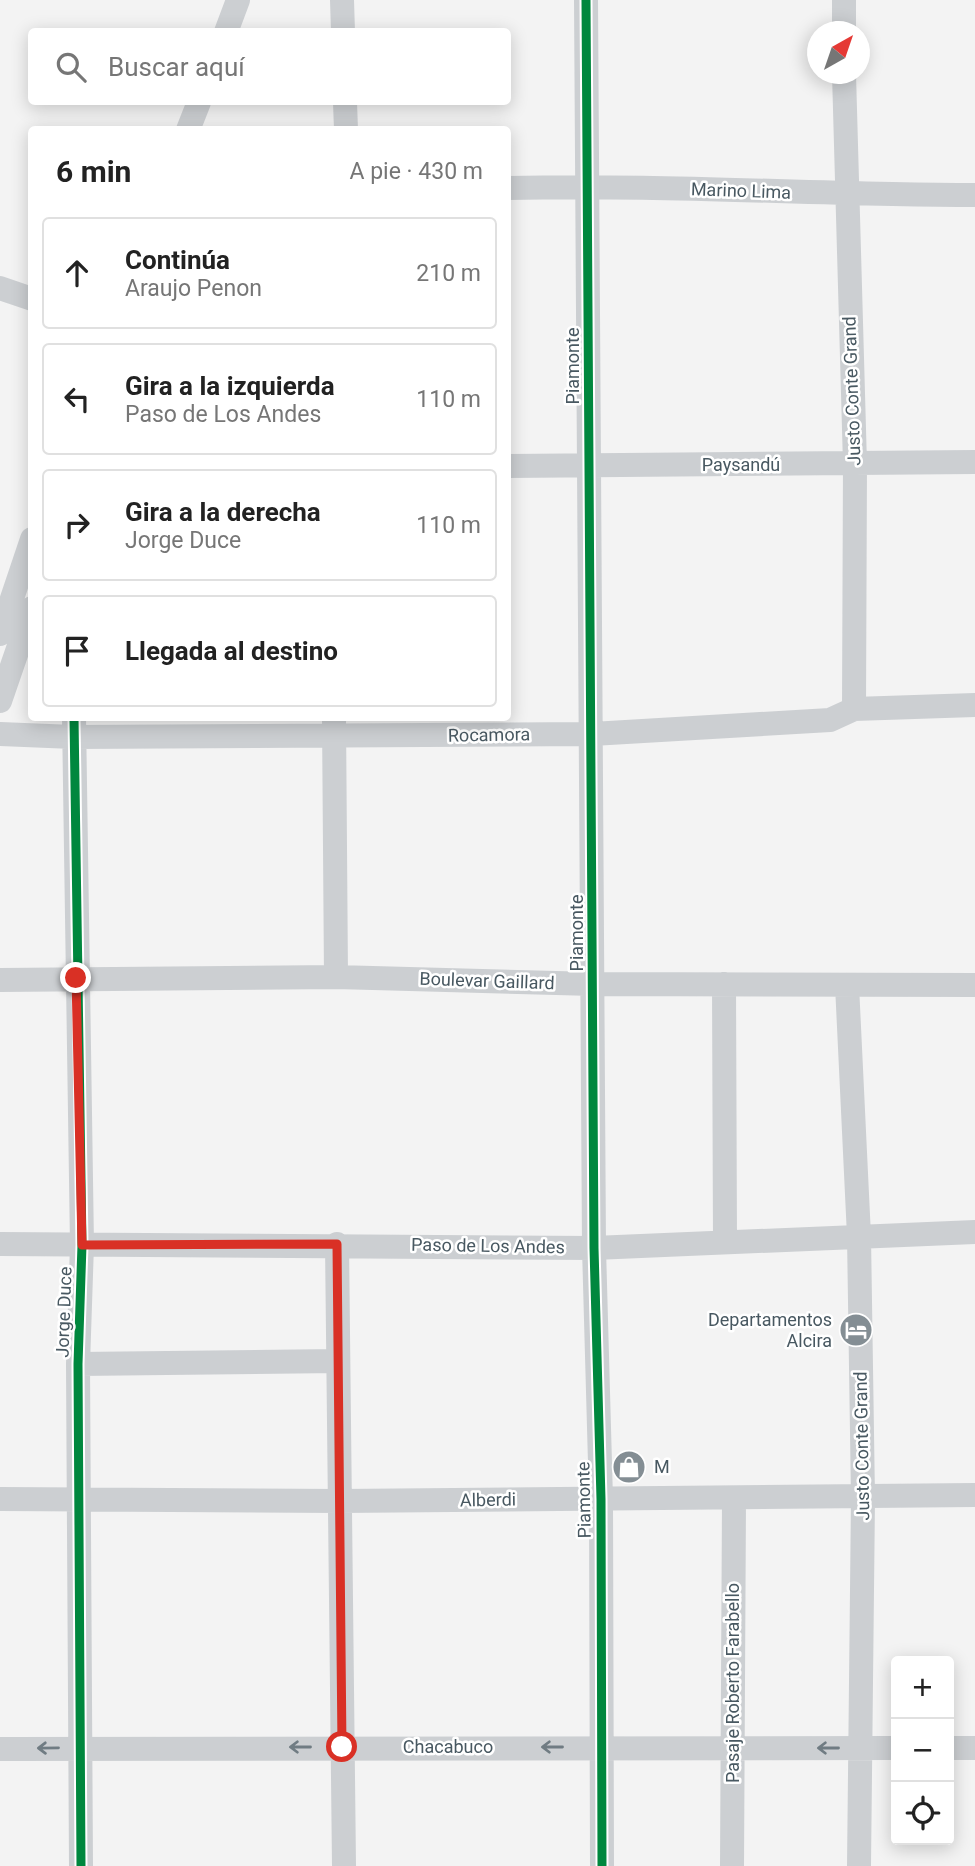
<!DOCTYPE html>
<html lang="es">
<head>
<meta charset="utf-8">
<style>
  body { margin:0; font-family:Roboto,sans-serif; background:#f2f2f2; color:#222 }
  .controls { position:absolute; right:21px; bottom:21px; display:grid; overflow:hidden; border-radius:7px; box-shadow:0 4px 18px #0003 }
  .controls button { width:63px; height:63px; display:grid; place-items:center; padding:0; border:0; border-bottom:2px solid #e0e0e0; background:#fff; color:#222; font:35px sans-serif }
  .compass { position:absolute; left:807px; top:21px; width:63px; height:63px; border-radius:50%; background:#fff; box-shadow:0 4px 18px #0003; rotate:40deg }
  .stop { position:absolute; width:21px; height:21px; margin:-16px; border:5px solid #d93025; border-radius:50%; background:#fff }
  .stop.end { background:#d93025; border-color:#fff; box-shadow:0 2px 7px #0008 }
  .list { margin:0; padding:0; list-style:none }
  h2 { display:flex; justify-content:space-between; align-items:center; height:91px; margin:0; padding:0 28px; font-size:30px }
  h2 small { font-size:23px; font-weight:400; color:#767676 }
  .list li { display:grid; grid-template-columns:46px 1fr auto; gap:21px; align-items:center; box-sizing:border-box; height:112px; margin:0 14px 14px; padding:0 14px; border:2px solid #e0e0e0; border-radius:7px }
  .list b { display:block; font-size:26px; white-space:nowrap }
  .list p { margin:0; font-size:23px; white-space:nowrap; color:#767676 }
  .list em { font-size:23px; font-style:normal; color:#767676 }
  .icon { flex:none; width:38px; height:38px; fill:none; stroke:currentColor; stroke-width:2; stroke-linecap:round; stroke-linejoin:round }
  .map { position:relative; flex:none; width:975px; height:1866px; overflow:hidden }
  .search { position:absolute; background:#fff; box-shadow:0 4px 18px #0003; left:28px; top:28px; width:483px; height:77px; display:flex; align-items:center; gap:18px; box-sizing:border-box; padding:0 24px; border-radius:7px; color:#767676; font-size:26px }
  .panel { position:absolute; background:#fff; box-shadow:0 4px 18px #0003; left:28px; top:126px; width:483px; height:595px; border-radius:7px }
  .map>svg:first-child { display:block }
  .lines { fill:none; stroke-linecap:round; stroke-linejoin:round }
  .minor { stroke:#cccfd2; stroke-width:24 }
  .cycleway-casing { stroke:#fff; stroke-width:13 }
  .cycleway { stroke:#00873e; stroke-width:9 }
  .oneway { stroke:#707c83 }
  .route { stroke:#d93025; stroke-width:9 }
  .labels { text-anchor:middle; stroke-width:5; stroke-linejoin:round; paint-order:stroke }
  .street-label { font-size:18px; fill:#485861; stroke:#fff }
  .poi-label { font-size:18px; fill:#485861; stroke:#fff; text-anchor:end }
</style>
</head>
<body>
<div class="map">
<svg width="975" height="1866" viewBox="0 0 975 1866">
  <rect width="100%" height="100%" fill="#f3f3f3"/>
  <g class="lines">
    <path class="minor" d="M 342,0 L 343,32
      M 586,0 L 594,1248 L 601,1499 L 602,1866
      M 844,0 L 844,32
      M 226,32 L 238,0
      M 844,74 L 855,464 L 854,709
      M 345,102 L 346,130
      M 188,130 L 199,102
      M 508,188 C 663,184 819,195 975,195
      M 0,288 L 32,299
      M 508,466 L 975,462
      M 0,634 L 32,539
      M 0,701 L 32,608
      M 74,718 L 82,1245 L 78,1364 L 81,1866
      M 334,718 L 336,977
      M 0,734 L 73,737 L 592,734 L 830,720 L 854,709 L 975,705
      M 0,980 L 336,977 L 594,984 L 975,985
      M 724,984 L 725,1242
      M 847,985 L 859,1236 L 863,1498 L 859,1866
      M 0,1244 L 594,1248 L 975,1232
      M 337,1244 L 344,1866
      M 78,1364 L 338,1361
      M 0,1499 L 340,1501 L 975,1495
      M 949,1748 L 975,1748
      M 0,1749 L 896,1748
      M 732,1866 L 734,1500"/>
    <defs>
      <path id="cycleway" d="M 586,0 L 594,1248 L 601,1499 L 602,1866
        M 74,718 L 82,1245 L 78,1364 L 81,1866"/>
    </defs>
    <use href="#cycleway" class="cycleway-casing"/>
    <use href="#cycleway" class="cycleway"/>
  </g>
  <defs><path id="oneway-shaft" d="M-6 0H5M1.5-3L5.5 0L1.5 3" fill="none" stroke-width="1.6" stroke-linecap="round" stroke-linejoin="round" transform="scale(1.75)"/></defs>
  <g class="oneway">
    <use href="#oneway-shaft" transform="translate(300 1747) rotate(-180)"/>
    <use href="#oneway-shaft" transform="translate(552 1747) rotate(-180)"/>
    <use href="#oneway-shaft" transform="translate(48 1748) rotate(179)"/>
    <use href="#oneway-shaft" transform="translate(828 1748) rotate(-180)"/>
  </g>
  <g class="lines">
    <path class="route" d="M 76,978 L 82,1245 L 337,1244 L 342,1747"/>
  </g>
  <defs>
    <symbol id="hotel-disc" viewBox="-11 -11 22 22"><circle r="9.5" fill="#848e94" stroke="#fff"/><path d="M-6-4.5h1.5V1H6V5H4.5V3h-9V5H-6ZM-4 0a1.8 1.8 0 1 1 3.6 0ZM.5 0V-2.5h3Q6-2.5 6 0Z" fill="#fff"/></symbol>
    <symbol id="shop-disc" viewBox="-11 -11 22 22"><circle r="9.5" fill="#848e94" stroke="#fff"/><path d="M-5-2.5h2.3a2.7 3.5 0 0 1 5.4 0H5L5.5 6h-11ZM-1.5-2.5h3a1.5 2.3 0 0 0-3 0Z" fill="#fff"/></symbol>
  </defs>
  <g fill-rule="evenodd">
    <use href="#hotel-disc" x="837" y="1311" width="38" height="38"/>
    <use href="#shop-disc" x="610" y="1448" width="38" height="38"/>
  </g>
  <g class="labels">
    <g class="street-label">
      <text transform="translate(741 191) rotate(2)" y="6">Marino Lima</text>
      <text transform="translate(573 366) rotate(-90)" y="6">Piamonte</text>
      <text transform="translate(852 391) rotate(-92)" y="6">Justo Conte Grand</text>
      <text x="741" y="471">Paysandú</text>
      <text transform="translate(489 735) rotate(-1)" y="6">Rocamora</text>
      <text transform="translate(577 933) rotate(-90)" y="6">Piamonte</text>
      <text transform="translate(487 981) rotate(2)" y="6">Boulevar Gaillard</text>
      <text transform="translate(488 1246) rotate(1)" y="6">Paso de Los Andes</text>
      <text transform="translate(64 1312) rotate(-88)" y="6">Jorge Duce</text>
      <text transform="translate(862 1446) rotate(-91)" y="6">Justo Conte Grand</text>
      <text transform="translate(488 1500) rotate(-1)" y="6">Alberdi</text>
      <text transform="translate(584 1500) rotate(-91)" y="6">Piamonte</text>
      <text transform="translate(733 1683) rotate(-90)" y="6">Pasaje Roberto Farabello</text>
      <text x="448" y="1753">Chacabuco</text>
    </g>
    <g class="poi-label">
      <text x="832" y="1326">Departamentos<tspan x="832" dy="21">Alcira</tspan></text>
      <text x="654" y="1473" text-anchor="start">M</text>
    </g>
  </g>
</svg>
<div class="controls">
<button>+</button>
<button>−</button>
<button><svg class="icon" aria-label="locate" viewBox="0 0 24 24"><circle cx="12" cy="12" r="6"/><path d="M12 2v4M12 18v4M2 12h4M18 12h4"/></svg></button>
</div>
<svg class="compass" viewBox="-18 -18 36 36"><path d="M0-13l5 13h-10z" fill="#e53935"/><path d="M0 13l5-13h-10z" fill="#767676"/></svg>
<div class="stop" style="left:342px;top:1747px"></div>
<div class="stop end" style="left:76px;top:978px"></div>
<div class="search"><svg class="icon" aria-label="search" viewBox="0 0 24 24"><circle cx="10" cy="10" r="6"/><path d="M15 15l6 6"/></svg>Buscar aquí</div>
<section class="panel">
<h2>6 min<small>A pie · 430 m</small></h2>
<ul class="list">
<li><svg class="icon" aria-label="ahead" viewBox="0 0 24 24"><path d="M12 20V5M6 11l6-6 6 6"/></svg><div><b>Continúa</b><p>Araujo Penon</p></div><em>210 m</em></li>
<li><svg class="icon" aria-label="left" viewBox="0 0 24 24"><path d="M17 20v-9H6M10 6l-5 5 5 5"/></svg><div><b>Gira a la izquierda</b><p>Paso de Los Andes</p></div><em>110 m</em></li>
<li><svg class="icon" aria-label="right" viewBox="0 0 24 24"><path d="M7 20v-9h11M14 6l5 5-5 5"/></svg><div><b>Gira a la derecha</b><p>Jorge Duce</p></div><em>110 m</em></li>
<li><svg class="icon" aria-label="arrive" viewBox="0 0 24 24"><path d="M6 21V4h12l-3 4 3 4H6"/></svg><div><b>Llegada al destino</b></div></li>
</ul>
</section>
</div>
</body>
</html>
